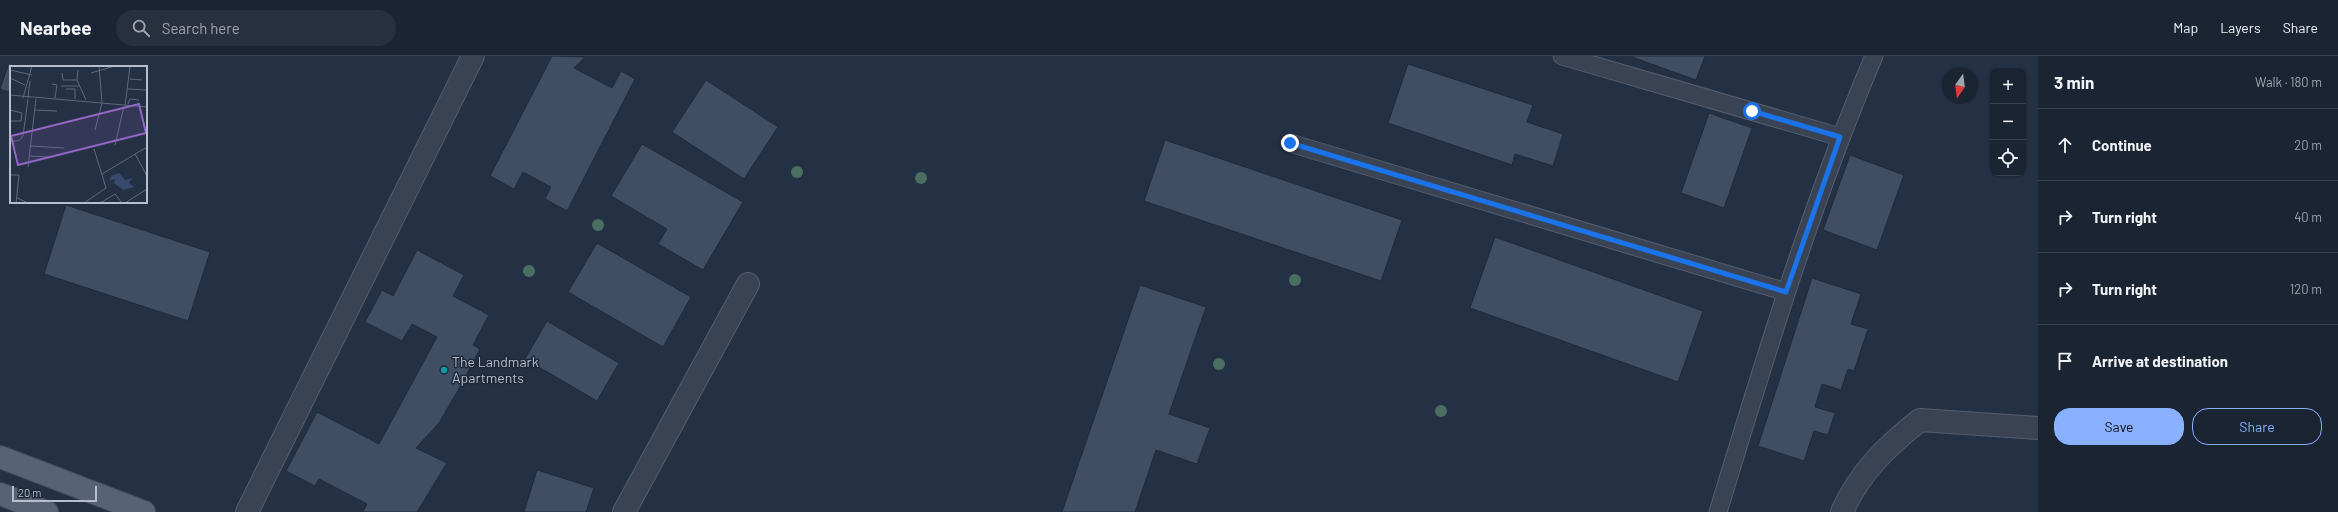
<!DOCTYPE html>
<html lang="en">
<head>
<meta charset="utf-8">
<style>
  body { margin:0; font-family:Barlow,sans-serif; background:#28303f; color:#f1f3f6 }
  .controls { position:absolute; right:12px; top:12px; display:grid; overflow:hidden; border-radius:8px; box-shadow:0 1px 3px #0004 }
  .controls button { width:36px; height:36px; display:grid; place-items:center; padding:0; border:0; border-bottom:1px solid #39414e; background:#1b2433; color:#f1f3f6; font:20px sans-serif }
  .compass { position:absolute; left:1942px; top:12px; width:36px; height:36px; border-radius:50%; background:#1b2433; box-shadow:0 1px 3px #0004; rotate:194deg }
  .scale { position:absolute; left:12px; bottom:10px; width:85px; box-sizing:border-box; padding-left:4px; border:2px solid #b6becd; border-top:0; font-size:11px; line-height:14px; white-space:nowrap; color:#b6becd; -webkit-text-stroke:3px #1d2839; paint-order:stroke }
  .stop { position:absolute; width:12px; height:12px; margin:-9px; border:3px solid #1a73e8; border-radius:50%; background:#fff }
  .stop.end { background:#1a73e8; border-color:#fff; box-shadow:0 1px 4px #0008 }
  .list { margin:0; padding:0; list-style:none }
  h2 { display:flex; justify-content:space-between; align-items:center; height:52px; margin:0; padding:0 16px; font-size:17px }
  h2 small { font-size:13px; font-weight:400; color:#a0a4ac }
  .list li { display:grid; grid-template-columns:26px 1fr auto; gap:12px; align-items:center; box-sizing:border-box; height:72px; padding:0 16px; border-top:1px solid #39414e }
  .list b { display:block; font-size:15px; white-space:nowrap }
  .list em { font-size:13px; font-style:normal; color:#a0a4ac }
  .actions { display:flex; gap:8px; padding:12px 16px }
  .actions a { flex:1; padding:9px 0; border:1px solid #89b1ff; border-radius:16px; text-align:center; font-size:14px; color:#89b1ff }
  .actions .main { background:#89b1ff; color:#111 }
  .icon { flex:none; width:22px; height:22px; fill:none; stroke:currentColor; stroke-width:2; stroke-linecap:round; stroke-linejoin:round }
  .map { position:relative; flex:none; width:2038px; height:456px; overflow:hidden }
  header { display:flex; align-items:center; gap:24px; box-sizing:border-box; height:56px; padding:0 20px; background:#1b2433; border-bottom:1px solid #39414e }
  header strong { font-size:19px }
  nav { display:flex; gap:22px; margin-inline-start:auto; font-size:14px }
  .search { width:280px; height:36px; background:#28303f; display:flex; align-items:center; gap:10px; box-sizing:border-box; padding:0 14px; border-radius:22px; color:#a0a4ac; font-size:15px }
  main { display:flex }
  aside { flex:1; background:#1b2433 }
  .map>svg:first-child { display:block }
  .building { fill:#404e64; stroke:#202a3b }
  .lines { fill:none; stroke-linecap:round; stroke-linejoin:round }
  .service-casing { stroke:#545e6e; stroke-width:19 }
  .minor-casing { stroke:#545e6e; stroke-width:24 }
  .primary-casing { stroke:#434c5d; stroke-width:24 }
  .service { stroke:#394354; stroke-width:17 }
  .minor { stroke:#394354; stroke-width:22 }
  .primary { stroke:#576274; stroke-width:22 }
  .tree { fill:#4b6e62 }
  .route { stroke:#1a73e8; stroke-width:5 }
  .culture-dot { fill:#0f9aa8; stroke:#1d2839; stroke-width:1.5 }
  .labels { text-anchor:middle; stroke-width:3; stroke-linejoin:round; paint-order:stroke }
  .poi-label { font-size:14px; fill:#b6becd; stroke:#1d2839; text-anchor:start }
  .inset-road { fill:none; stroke:#5e697b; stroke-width:1 }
  .view { fill:#9366c5; fill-opacity:0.15; stroke:#9366c5; stroke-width:2 }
  .inset-edge { fill:none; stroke:#b6becd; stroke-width:2 }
</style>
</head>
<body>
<header>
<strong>Nearbee</strong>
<div class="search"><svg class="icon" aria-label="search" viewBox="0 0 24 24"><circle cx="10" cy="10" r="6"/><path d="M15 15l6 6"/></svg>Search here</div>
<nav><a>Map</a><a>Layers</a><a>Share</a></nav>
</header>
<main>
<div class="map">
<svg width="2038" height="456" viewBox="0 0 2038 456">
  <rect width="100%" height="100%" fill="#243044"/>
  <path class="building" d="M 552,0 L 585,1 L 574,12 L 612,32 L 621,15 L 635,23 L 567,155 L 545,143 L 551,131 L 523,116 L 514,133 L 490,120 Z
    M 1629,0 L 1705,0 L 1696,24 Z
    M 9,7 L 19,11 L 11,11 L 11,37 L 0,33 Z
    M 1408,8 L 1533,49 L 1527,66 L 1563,78 L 1553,110 L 1515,98 L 1512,109 L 1388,67 Z
    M 706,24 L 778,71 L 744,123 L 672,76 Z
    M 1709,57 L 1752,72 L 1724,152 L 1681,137 Z
    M 1165,84 L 1402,164 L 1381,225 L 1144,145 Z
    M 642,88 L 743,146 L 703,214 L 658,188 L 667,173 L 611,140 Z
    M 1850,99 L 1904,119 L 1877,194 L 1823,174 Z
    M 66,149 L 210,196 L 188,265 L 44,218 Z
    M 1495,181 L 1703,255 L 1678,326 L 1470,252 Z
    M 597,187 L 691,241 L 663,291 L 568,236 Z
    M 417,194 L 464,219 L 453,240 L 489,259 L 473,289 L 480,293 L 457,336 L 439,367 L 416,392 L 447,407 L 417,456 L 363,456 L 367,448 L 319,423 L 315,430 L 286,415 L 317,356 L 379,388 L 437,281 L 412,268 L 402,285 L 365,266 L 382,234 L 393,240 Z
    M 1812,222 L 1861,238 L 1851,268 L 1868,273 L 1854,315 L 1848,313 L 1841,334 L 1822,328 L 1815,351 L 1835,357 L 1828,379 L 1814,375 L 1804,405 L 1758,390 Z
    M 1140,229 L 1206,251 L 1169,358 L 1210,372 L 1197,408 L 1156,394 L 1135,456 L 1062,456 Z
    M 547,265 L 619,307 L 597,345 L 525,303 Z
    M 537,414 L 594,432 L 586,456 L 524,456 Z"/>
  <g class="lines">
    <defs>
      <path id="service" d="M 1562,0 L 1840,81
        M 1290,87 L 1786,236
        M 1718,456 C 1765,302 1811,148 1874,0"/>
      <path id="minor" d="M 247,456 L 473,0
        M 624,456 L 748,228
        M 1842,456 C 1859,417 1887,390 1920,364 L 2038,372"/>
      <path id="primary" d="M 0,401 L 144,456
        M 0,438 L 47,456"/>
    </defs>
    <use href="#service" class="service-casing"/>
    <use href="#minor" class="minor-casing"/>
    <use href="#primary" class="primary-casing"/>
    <use href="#service" class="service"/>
    <use href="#minor" class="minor"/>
    <use href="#primary" class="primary"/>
  </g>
  <g class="tree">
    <circle cx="797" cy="116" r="6"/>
    <circle cx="921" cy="122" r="6"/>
    <circle cx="598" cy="169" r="6"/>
    <circle cx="529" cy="215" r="6"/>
    <circle cx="1295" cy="224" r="6"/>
    <circle cx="1219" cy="308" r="6"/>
    <circle cx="1441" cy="355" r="6"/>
  </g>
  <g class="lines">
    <path class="route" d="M 1290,87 L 1786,236 L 1840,81 L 1752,55"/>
  </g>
  <circle class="culture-dot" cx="444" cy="314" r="4"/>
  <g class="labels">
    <g class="poi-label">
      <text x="452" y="311">The Landmark<tspan x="452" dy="16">Apartments</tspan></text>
    </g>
  </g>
  <g transform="translate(10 10)">
    <rect width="137" height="137" fill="#243044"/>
    <path d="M 109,107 L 115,114 L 122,112 L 119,117 L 124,121 L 113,124 L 104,117 L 105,113 L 100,115 L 101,110 Z" fill="#374a6d"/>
    <path class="inset-road" d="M 0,4 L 22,9M 68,4 L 67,14 L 76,34M 52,7 L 53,14 L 67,14M 81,7 L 105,0M 0,12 L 15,19M 120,13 L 132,14M 42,18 L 47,19 L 45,32M 51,20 L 69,20M 56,23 L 65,23 L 65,33M 118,23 L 137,24M 0,29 L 137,41M 13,32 L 22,0M 18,32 L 20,15M 118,38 L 120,33 L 129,34M 115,40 L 120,0M 0,44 L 12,47 L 11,55 L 0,55M 24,44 L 47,45M 85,64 L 92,37 L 89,0M 0,76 L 10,74 L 13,70 L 18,33M 105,79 L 114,40M 21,80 L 54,82M 125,88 L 137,110M 20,90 L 39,91M 18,101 L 26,33M 92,108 L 137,81M 0,109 L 9,109 L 6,137M 7,132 L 18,137M 74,137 L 96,122 L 84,83M 90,137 L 105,128 L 112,137M 115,137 L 137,123"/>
    <path class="view" d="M 129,38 L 136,67 L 8,99 L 1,70 Z"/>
    <rect width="137" height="137" class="inset-edge"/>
  </g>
</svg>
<div class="controls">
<button>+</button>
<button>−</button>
<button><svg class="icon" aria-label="locate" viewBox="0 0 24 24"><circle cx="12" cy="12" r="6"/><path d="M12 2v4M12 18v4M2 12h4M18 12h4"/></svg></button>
</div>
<svg class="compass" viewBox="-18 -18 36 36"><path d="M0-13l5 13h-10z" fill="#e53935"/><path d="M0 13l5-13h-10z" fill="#a0a4ac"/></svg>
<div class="scale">20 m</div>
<div class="stop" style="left:1752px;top:55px"></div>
<div class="stop end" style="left:1290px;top:87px"></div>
</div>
<aside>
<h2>3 min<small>Walk · 180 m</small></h2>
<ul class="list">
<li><svg class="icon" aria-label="ahead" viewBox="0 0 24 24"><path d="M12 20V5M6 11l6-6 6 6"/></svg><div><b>Continue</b></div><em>20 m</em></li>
<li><svg class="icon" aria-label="right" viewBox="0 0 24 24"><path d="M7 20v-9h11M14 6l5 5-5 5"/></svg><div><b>Turn right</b></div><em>40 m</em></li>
<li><svg class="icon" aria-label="right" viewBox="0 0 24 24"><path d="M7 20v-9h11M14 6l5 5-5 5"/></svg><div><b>Turn right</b></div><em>120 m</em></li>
<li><svg class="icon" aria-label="arrive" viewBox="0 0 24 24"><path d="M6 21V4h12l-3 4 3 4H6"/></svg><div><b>Arrive at destination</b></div></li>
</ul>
<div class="actions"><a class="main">Save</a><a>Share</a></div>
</aside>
</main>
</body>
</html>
